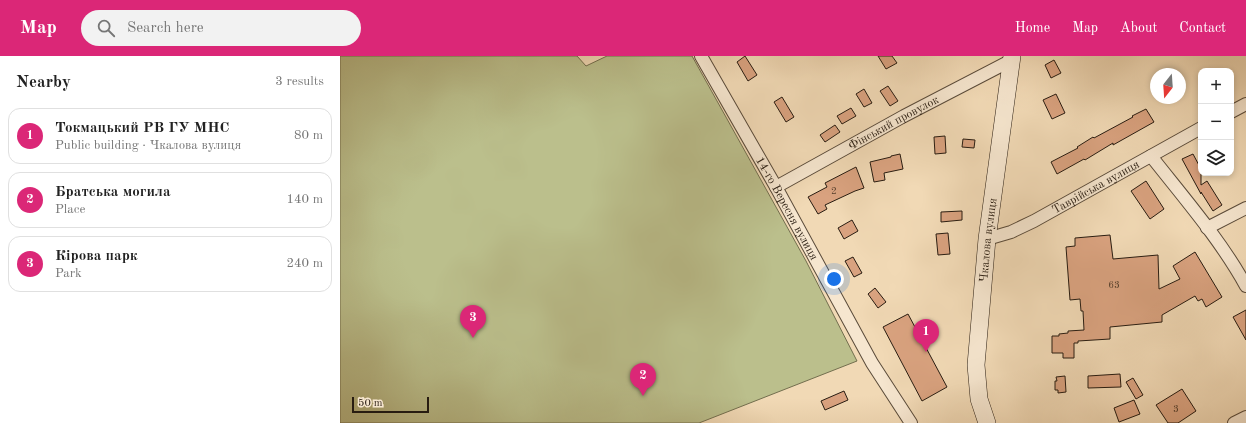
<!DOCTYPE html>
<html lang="en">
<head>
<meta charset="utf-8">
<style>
  body { margin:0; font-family:"Old Standard TT",serif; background:#f2f2f2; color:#222 }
  .controls { position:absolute; right:12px; top:12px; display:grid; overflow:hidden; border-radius:8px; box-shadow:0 2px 6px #0003 }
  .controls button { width:36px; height:36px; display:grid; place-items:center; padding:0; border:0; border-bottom:1px solid #e0e0e0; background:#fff; color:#222; font:20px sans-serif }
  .compass { position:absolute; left:810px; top:12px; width:36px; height:36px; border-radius:50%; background:#fff; box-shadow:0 2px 6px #0003; rotate:197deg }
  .scale { position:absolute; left:12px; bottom:10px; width:77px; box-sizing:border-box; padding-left:4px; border:2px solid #281c11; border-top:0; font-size:11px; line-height:14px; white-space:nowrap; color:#281c11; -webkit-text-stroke:3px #f6e6cf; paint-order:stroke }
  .you { position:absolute; left:494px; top:223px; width:14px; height:14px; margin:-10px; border:3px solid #fff; border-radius:50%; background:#1a73e8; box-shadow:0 0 0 6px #1a73e833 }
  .badge { display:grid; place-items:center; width:26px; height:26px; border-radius:50%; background:#db2777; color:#fff; font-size:13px; font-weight:700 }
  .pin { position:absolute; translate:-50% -33px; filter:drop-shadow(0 1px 2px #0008) }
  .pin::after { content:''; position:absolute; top:21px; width:14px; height:12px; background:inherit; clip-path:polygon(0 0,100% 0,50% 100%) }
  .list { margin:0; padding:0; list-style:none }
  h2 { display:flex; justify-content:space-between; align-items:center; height:52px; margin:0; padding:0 16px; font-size:17px }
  h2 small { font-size:13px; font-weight:400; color:#767676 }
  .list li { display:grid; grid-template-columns:26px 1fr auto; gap:12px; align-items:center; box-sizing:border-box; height:56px; margin:0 8px 8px; padding:0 8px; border:1px solid #e0e0e0; border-radius:12px }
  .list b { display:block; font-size:15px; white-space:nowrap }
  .list p { margin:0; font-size:13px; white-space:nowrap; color:#767676 }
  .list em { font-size:13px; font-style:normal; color:#767676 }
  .icon { flex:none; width:22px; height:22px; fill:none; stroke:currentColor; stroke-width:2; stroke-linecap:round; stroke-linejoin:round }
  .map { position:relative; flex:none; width:906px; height:367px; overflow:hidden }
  header { display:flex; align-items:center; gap:24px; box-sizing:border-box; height:56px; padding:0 20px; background:#db2777; color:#fff }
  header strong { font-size:19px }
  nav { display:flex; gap:22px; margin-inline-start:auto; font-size:14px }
  .search { width:280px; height:36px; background:#f2f2f2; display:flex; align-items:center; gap:10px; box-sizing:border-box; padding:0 14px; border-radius:22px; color:#767676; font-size:15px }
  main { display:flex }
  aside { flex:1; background:#fff }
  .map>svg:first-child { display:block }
  .green { fill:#bbbf8c; stroke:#726e4e }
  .building { fill:#d9a27f; stroke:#281c11 }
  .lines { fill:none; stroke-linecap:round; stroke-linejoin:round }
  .street-casing { stroke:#5a4b3a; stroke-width:14 }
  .secondary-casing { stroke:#281c11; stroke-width:18 }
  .street { stroke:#f6e6cf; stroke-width:12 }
  .secondary { stroke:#f6e6cf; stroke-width:17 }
  .labels { text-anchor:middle; stroke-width:3.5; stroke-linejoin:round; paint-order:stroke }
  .number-label { font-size:10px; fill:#543e2c }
  .street-label { font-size:12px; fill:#281c11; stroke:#f6e6cf }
</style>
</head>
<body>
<header>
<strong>Map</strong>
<div class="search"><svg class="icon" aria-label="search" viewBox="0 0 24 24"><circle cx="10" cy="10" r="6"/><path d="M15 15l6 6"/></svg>Search here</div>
<nav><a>Home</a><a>Map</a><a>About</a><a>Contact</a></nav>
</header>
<main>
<aside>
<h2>Nearby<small>3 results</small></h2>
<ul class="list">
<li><span class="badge">1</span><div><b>Токмацький РВ ГУ МНС</b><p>Public building · Чкалова вулиця</p></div><em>80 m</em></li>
<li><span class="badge">2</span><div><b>Братська могила</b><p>Place</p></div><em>140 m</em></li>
<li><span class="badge">3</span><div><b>Кірова парк</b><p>Park</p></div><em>240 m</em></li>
</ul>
</aside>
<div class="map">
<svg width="906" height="367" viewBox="0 0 906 367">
  <rect width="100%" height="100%" fill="#f1d9b5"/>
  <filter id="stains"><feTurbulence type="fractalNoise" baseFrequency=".005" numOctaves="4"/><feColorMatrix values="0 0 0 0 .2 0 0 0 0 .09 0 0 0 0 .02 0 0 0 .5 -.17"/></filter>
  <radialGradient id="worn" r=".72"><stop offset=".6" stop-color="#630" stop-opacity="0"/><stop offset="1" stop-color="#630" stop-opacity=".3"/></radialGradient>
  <path class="green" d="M 0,0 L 237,0 L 246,10 L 267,0 L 352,0 L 466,205 L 517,305 L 359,367 L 0,367 Z"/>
  <path class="building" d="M 405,0 L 417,19 L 408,25 L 397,6 Z
    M 538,0 L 552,0 L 557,7 L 546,13 Z
    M 714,4 L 721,17 L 711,22 L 705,9 Z
    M 548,30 L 558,45 L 550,50 L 540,35 Z
    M 524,33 L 532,47 L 524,51 L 516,38 Z
    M 716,38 L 725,57 L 712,63 L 703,44 Z
    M 442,41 L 454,61 L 446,66 L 434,46 Z
    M 511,52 L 516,60 L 502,68 L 497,60 Z
    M 806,53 L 814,66 L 773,89 L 773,87 L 745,104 L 744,103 L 717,118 L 711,106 L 738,92 L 737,91 L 753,81 L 754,82 L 793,61 L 792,60 Z
    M 495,69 L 500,76 L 485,86 L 480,79 Z
    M 605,80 L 606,97 L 595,98 L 594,81 Z
    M 623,83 L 635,84 L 634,92 L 622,91 Z
    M 560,98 L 563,113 L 544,117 L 545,124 L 534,126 L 530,106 L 551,101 L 551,100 Z
    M 853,98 L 861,113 L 861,129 L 867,125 L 882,149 L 873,155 L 861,136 L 861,138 L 842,103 Z
    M 516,111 L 524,132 L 515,135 L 485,149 L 487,153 L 478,158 L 468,141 L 487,131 L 485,127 Z
    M 806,125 L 824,153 L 810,163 L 791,135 Z
    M 622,155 L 622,164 L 601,166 L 601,156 Z
    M 512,164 L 518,175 L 504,183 L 498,172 Z
    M 608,177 L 610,198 L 598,199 L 596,178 Z
    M 770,179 L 773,203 L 818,199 L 819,233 L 840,223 L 833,210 L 855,196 L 882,241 L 866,251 L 862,243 L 858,245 L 855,240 L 822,259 L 822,266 L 770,271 L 770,283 L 738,285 L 738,287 L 734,287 L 734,302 L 723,302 L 723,297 L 712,297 L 712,280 L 719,280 L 719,278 L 728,277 L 728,275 L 744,274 L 743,255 L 741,255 L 740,243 L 730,244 L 726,191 L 735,190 L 735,182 Z
    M 513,201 L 522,217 L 514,221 L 505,205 Z
    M 535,232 L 546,246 L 538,252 L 528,238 Z
    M 906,254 L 906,284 L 893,261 Z
    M 568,258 L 607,331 L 582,345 L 543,271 Z
    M 780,318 L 781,331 L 748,332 L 748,320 Z
    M 725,320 L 726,336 L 718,337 L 718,334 L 715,334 L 715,325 L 717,325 L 716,321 Z
    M 793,322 L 803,339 L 796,343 L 786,326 Z
    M 842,333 L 856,355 L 838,367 L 828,367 L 816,349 Z
    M 504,335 L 508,344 L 485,354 L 481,345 Z
    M 794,344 L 800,358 L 779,366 L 774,352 Z"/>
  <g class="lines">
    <defs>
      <g id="street">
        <path id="s1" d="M 361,0 L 436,131 L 532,307 L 571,367"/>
        <path d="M 891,56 L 906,48"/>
        <path d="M 811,100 C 844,142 880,183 906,230"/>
        <path id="s2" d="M 436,131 L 564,60 L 672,4"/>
        <path d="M 867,172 L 906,152"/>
        <path id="s3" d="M 647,183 L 671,176 L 694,165 L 861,72"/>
        <path d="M 894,367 L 906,361"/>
      </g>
      <g id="secondary">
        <path id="s4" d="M 647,367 L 639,343 L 636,309 L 647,183 L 672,0"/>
      </g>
    </defs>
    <use href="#street" class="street-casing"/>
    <use href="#secondary" class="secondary-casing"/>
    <use href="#street" class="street"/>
    <use href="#secondary" class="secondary"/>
  </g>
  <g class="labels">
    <g class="number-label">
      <text x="494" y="138">2</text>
      <text x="774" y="232">63</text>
      <text x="836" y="356">3</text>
    </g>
    <g class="street-label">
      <text dy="4" stroke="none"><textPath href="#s2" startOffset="134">Фінський провулок</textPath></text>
      <text dy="4" stroke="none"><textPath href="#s3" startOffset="121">Таврійська вулиця</textPath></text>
      <text dy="4" stroke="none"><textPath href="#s1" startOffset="175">14-го Вересня вулиця</textPath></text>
      <text dy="4" stroke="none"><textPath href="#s4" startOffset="185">Чкалова вулиця</textPath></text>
    </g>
  </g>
  <rect width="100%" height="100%" filter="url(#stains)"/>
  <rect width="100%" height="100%" fill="url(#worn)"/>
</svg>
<div class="controls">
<button>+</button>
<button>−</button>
<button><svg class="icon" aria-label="layers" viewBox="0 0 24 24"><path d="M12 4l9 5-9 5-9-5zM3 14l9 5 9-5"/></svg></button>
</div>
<svg class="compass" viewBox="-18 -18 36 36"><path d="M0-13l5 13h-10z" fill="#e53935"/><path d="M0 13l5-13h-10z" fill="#767676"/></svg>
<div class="scale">50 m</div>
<div class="you"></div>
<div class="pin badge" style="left:586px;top:296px">1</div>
<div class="pin badge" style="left:303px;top:340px">2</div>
<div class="pin badge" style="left:133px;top:282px">3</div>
</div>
</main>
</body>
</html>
